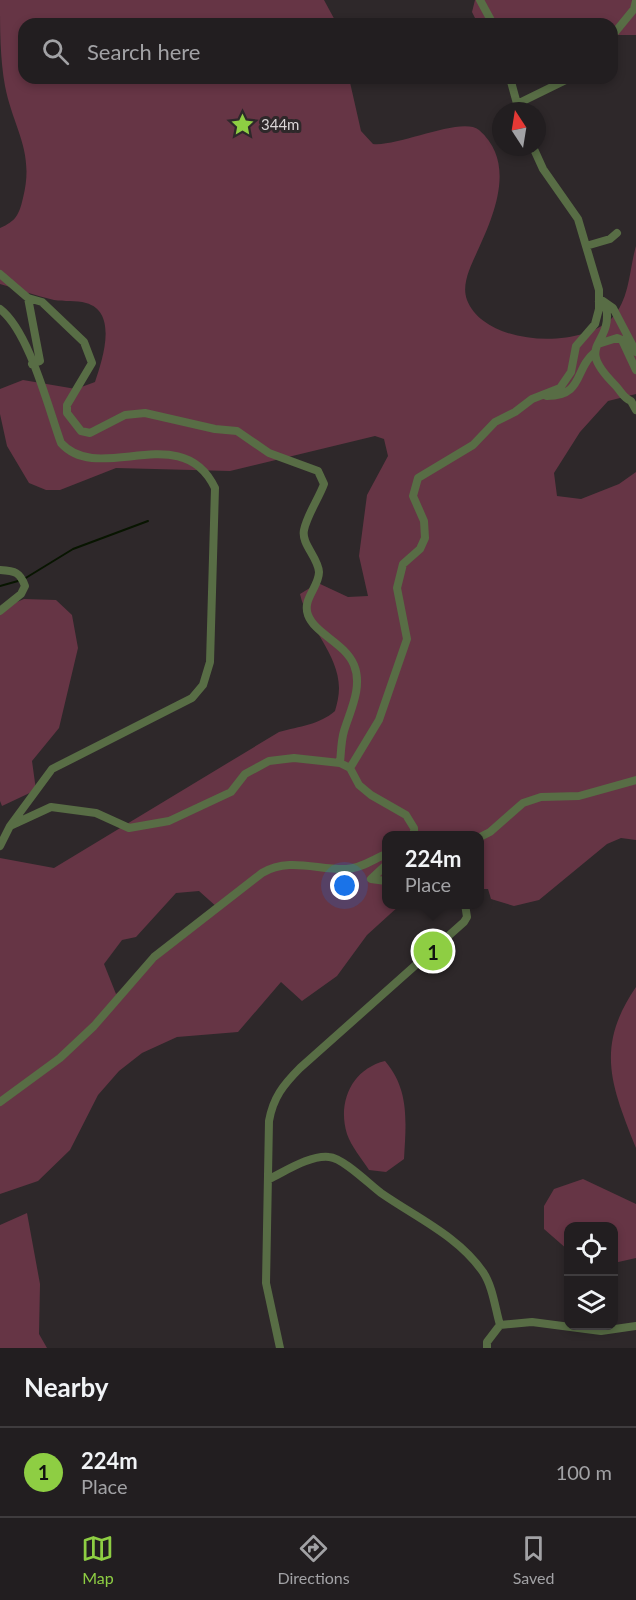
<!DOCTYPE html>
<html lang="en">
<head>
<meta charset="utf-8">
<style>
  body { margin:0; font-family:Lato,sans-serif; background:#2a2729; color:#f1f3f6 }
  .controls { position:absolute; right:18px; bottom:18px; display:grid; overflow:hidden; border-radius:12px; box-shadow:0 3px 9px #0003 }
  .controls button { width:54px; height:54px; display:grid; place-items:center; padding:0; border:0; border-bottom:2px solid #3f3c3e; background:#221e20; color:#f1f3f6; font:30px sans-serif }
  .compass { position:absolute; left:492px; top:102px; width:54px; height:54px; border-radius:50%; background:#221e20; box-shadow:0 3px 9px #0003; rotate:348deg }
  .you { position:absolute; left:345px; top:886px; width:21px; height:21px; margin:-15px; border:4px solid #fff; border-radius:50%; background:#1a73e8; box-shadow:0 0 0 9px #1a73e833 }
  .badge { display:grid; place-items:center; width:39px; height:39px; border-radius:50%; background:#8ece43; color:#111; font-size:20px; font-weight:700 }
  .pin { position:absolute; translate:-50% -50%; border:3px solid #fff; box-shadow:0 2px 6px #0006 }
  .popup { position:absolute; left:382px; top:831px; width:102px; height:78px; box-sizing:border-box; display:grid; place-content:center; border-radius:12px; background:#221e20; filter:drop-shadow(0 2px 4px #0005); font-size:20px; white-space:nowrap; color:#a2a2a5 }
  .popup b { font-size:22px; color:#f1f3f6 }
  .popup::after { content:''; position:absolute; left:50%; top:100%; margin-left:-12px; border:12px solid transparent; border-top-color:#221e20 }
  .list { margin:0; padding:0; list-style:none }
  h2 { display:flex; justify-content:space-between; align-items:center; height:78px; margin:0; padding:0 24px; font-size:26px }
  h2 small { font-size:20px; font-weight:400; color:#a2a2a5 }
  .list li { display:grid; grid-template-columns:39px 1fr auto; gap:18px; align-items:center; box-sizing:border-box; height:90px; padding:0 24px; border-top:2px solid #3f3c3e }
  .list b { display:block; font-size:22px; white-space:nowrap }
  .list p { margin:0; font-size:20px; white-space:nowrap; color:#a2a2a5 }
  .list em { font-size:20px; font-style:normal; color:#a2a2a5 }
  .icon { flex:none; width:33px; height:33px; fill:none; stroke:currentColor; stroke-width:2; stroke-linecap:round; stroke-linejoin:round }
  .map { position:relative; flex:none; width:636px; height:1348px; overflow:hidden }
  .search { position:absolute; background:#221e20; box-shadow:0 3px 9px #0003; left:18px; right:18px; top:18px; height:66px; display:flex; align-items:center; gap:15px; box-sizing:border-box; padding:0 21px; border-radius:18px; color:#a2a2a5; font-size:22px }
  .sheet { height:168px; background:#221e20 }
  nav { display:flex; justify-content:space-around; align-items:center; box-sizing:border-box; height:84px; border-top:2px solid #3f3c3e; background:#221e20; font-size:16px; color:#a2a2a5 }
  nav a { display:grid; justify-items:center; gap:3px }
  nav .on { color:#8ece43 }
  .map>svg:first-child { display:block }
  .green { fill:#663545; fill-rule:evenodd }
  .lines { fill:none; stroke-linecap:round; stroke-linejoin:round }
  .stream { stroke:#081500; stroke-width:2 }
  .minor { stroke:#586d45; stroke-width:8 }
  .labels { text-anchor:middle; stroke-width:6; stroke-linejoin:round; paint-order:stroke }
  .poi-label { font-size:15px; fill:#d9d5d6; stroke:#2e282a; text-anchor:start }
</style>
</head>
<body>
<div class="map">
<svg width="636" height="1348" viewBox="0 0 636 1348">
  <rect width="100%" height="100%" fill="#2e282a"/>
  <path class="green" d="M 0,0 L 324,0 L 337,24 L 24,24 L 24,78 L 349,78 L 361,131 L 373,144 C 399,147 461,116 479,130 C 517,163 494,215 477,252 C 471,266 461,284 467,300 C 485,346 580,350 612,318 C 630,299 629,270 636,246 L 636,394 L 608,401 L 580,432 L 554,473 L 557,496 L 581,499 L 619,484 L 636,472 L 636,840 L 621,838 L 607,844 L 539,900 L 514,906 L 491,899 L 488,889 L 480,889 L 480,836 L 386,836 L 386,904 L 400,905 L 367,935 L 337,976 L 302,1001 L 281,982 L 238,1032 L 177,1037 L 142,1053 L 119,1071 L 98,1095 L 70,1150 L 38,1181 L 0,1194 L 0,858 L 54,868 L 279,732 C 300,726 319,725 335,711 C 337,704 339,696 339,688 C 339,654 307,626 300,594 L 318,583 L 348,597 L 368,596 L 359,556 L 367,495 L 388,456 L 384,439 L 375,436 L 230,471 L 116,468 L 60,490 L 46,490 L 29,483 L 7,446 L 0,414 L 0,389 L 23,380 L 76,389 L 95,382 C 102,361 119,312 86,303 C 76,300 64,302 54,300 C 36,296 18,289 0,284 L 0,228 C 16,221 19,215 23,198 C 35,151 13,128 5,86 C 0,58 0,29 0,0 ZM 199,891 L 218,908 L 116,994 L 104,964 L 122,940 L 136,937 L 176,893 Z
    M 475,0 L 636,0 L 636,35 L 612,35 L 612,24 L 481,24 L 477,22 L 472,12 Z
    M 24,599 L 56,600 L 72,615 L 78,648 L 59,728 L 32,761 L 36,790 L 2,806 L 0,801 L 0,609 Z
    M 636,987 L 636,1148 C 611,1085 595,1047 636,987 Z
    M 385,1061 C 410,1090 406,1123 404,1159 L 386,1172 L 369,1170 C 362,1159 351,1146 347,1134 C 337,1102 352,1069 385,1061 Z
    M 583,1179 L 636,1204 L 636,1258 L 614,1263 L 614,1226 L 568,1226 L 568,1250 L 544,1229 L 544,1206 L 554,1189 Z
    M 27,1213 L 40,1284 L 39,1334 L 47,1348 L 0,1348 L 0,1225 Z"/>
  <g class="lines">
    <path class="stream" d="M 24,579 L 73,549 L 148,521
      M 0,586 L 18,581"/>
    <path class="minor" d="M 480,0 L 493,24
      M 612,36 L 634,9 L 636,1
      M 510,78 L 519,111
      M 517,104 L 570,78
      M 586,246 L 610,239 L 617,233
      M 0,274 L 28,298 L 42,302 L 84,342 L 92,363 L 67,405 L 67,413 L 81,431 L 90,433 L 125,415 L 145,413 L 215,429 L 237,431 L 269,453 L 318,471 L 324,484 C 319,498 307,515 304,530 C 301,544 318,557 319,572 C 319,587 302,599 308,615 C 315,634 345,643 354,665 C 363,687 350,711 344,731 C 341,741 341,753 340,763
      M 28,298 L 40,361 L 32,364
      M 599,301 L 606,306 C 614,347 572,342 615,385 C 621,391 623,398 631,401 L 636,410
      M 603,301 L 613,308 L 636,352
      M 0,309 C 29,331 48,407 61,443 C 99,486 182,418 215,488 L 210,662 L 203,685 L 192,698 L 52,769 L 10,826 L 0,846
      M 598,344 L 617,338 L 622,340 L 636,370
      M 547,396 C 584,396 574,369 595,352
      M 0,570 C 15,571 20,572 25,586 L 21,594 L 0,611
      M 350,768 L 379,720 L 407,639 L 397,588 L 403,564 L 420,549 L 425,538 L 424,521 L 413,496 L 418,478 L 473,445 L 495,422 L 515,412 L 532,399 L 560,388 L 571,372 L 576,346 L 595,324 L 599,309 L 599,290 L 578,219 L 543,169 L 533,147
      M 12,825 L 51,807 L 96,813 L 129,828 L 169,821 L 231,792 L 245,774 L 269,761 L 294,758 L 340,763 L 350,768 L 359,785 L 371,795 L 406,815 L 414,828 L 414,836
      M 480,837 L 490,832 L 523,803 L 541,797 L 579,796 L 636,780
      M 386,865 L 371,879 L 386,881
      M 0,1102 L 60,1058 L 94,1026 L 154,957 L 262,873 C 289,857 317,870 346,869 C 360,869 374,859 386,854
      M 269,1179 C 286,1171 310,1155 329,1157 C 343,1158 369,1184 381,1193 C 417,1218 458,1236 483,1272 C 493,1287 495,1308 500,1325
      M 280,1348 L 266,1283 L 269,1121 C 273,1098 283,1085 300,1068 L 464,922 L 467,917 L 465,904
      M 487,1348 L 487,1342 L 500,1325 L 532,1322 L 601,1331 L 636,1326"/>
  </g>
  <defs>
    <symbol id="sight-bare" viewBox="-9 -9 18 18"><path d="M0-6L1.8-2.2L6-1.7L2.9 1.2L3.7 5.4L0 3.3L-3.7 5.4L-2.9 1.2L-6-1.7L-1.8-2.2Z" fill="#8ece43" stroke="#2e282a" stroke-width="2.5" paint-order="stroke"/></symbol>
  </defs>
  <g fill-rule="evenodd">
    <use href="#sight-bare" x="226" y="108" width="33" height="33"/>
  </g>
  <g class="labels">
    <g class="poi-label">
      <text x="261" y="130">344m</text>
    </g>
  </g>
</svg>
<div class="controls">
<button><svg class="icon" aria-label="locate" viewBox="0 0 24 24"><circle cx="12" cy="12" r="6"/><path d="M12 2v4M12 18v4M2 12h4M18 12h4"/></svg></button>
<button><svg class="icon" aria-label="layers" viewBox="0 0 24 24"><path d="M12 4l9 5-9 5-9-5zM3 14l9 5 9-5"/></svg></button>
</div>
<svg class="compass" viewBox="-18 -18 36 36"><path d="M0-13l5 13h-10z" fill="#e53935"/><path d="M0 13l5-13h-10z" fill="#a2a2a5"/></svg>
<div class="you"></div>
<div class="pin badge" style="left:433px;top:951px">1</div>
<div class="popup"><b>224m</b>Place</div>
<div class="search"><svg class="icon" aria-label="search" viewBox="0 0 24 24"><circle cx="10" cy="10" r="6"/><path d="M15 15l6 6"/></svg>Search here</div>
</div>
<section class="sheet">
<h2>Nearby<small></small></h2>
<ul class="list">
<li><span class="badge">1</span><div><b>224m</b><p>Place</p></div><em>100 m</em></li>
</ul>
</section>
<nav>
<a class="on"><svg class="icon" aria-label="map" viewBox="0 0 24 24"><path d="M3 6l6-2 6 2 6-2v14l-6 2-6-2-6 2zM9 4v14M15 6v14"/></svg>Map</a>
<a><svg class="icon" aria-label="directions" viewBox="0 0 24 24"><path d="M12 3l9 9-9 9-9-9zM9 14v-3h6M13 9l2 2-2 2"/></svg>Directions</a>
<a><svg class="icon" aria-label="saved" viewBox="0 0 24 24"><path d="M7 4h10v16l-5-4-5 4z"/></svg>Saved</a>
</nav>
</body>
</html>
